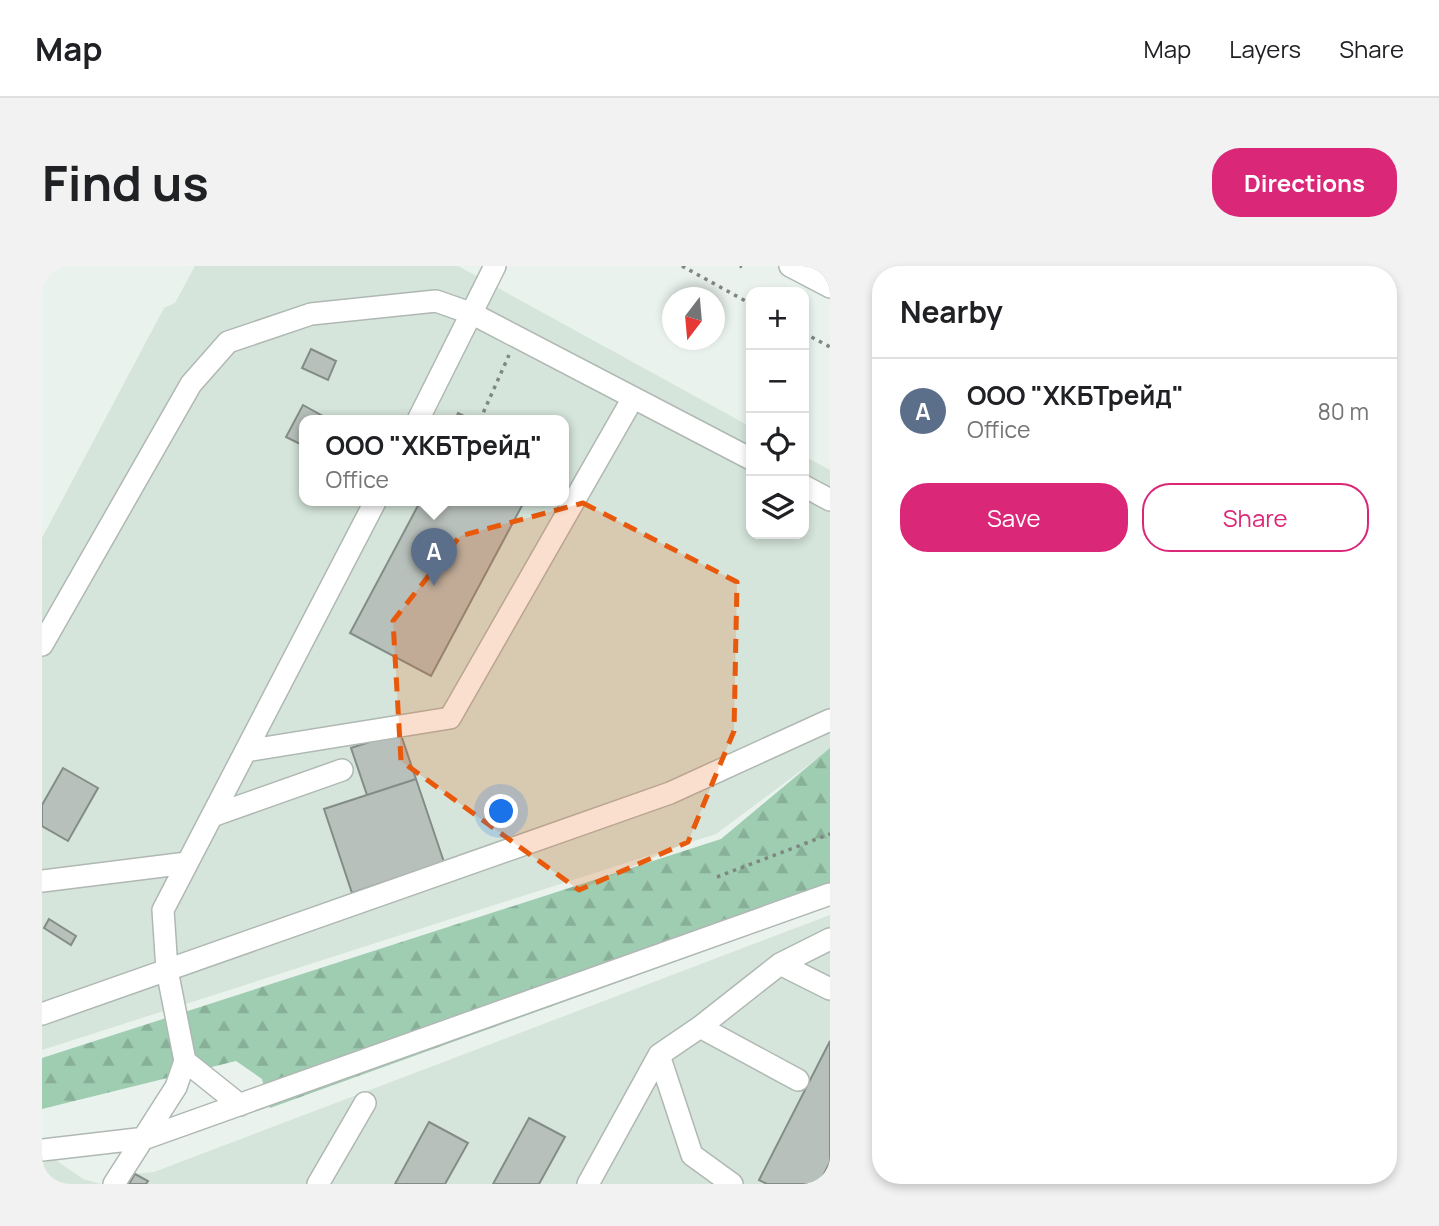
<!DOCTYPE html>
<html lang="en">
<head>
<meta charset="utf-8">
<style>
  body { margin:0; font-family:Manrope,sans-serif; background:#f2f2f2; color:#202124 }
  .controls { position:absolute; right:21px; top:21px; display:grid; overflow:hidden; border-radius:14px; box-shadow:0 4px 10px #0003 }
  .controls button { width:63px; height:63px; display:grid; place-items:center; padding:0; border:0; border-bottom:2px solid #e0e0e0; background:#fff; color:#202124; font:35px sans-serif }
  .compass { position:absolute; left:620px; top:21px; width:63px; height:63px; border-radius:50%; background:#fff; box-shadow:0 4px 10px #0003; rotate:196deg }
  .you { position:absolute; left:460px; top:546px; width:24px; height:24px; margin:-18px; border:5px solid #fff; border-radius:50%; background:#1a73e8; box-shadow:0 0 0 10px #1a73e833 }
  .badge { display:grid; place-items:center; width:46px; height:46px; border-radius:50%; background:#db2777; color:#fff; font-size:23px; font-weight:700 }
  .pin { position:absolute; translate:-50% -58px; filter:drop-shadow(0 2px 4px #0008) }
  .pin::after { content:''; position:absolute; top:37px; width:24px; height:21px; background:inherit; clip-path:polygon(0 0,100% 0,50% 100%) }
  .popup { position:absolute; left:257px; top:149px; width:270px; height:91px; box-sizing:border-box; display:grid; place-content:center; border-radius:14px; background:#fff; filter:drop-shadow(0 2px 5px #0005); font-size:23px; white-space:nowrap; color:#757577 }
  .popup b { font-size:26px; color:#202124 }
  .popup::after { content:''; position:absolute; left:50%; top:100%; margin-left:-14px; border:14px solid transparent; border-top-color:#fff }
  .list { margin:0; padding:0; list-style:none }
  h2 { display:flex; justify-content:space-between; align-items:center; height:91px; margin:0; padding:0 28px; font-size:30px }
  h2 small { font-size:23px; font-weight:400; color:#757577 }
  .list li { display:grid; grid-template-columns:46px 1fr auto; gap:21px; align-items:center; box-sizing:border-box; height:105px; padding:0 28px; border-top:2px solid #e0e0e0 }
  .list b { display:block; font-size:26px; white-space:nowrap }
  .list p { margin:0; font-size:23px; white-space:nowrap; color:#757577 }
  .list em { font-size:23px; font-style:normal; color:#757577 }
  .actions { display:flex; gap:14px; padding:21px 28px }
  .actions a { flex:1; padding:16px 0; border:2px solid #db2777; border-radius:28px; text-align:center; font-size:24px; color:#db2777 }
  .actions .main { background:#db2777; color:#fff }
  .icon { flex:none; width:38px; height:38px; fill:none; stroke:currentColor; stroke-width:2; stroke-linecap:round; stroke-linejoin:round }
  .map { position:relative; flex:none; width:788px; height:918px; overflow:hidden; border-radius:28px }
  header { display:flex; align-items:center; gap:42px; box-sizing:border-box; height:98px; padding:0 35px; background:#fff; border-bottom:2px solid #e0e0e0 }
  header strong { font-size:33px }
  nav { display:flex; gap:38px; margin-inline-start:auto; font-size:24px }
  .intro { display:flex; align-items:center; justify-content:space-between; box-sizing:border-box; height:168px; padding:0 42px }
  h1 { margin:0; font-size:49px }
  .button { padding:18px 32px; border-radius:28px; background:#db2777; color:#fff; font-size:24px; font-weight:700 }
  main { display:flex; gap:42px; padding:0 42px }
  aside { flex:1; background:#fff; border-radius:28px; box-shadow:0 4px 10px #0003 }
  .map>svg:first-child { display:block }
  .built { fill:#d5e5db; fill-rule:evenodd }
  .forest { fill:url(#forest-firs) }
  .building { fill:#b8c0bb; stroke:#848c87; stroke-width:2 }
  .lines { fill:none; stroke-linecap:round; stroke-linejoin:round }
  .minor-casing { stroke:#b0b8b3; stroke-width:24 }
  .path { stroke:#808682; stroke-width:3.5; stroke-dasharray:3.5 5; stroke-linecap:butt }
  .minor { stroke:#fff; stroke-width:21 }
  .marked { fill:#e8590c; fill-opacity:0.2; stroke:#e8590c; stroke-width:5; stroke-dasharray:14 9; stroke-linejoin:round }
</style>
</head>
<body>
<header>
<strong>Map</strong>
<nav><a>Map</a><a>Layers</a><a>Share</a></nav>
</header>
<div class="intro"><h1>Find us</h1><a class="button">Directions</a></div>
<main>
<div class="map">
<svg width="788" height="918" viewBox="0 0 788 918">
  <defs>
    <pattern id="forest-firs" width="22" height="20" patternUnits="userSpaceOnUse" patternTransform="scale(1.75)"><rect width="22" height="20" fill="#9ecdb1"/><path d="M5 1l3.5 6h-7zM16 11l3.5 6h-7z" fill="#88b098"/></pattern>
  </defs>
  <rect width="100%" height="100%" fill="#e9f2ec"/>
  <path class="built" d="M 153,0 L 416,0 L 709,161 L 709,268 L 762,268 L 762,190 L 788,204 L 788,483 L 674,568 L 0,784 L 0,272 L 122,42 L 133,37 ZM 262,154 L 522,154 L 522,234 L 262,234 Z
    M 788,649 L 788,918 L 76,918 L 93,908 L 112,906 Z
    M 12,893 L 41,913 L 59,918 L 0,918 L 0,897 Z"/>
  <path class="forest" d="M 788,482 L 788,634 L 782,642 L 228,842 L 220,813 L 194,795 L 0,843 L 0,792 L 679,573 Z"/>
  <path class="building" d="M 269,83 L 294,95 L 286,114 L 260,102 Z
    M 261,139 L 288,154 L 262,154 L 262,180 L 244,171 Z
    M 416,147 L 430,154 L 413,154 Z
    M 379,234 L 483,234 L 389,410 L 308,367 Z
    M 358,466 L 374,513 L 325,529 L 309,482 Z
    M 21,502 L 56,522 L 26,575 L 0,560 L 0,539 Z
    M 374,513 L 402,596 L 310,627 L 282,543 Z
    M 7,653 L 34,670 L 29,679 L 2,662 Z
    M 788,775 L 788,896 L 777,918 L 725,918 L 717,914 Z
    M 487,852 L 523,871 L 497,918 L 451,918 Z
    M 387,856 L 426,877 L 403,918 L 353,918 Z
    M 93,908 L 106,915 L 104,918 L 87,918 Z"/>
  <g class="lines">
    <defs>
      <path id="minor" d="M 748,0 L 788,21
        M 376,154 L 453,0
        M 762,220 L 788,234
        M 0,379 L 149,118 L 186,76 L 269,48 L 394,35 L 431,48 L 709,193
        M 204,485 L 408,452 L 591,132
        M 170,550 L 300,504
        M 0,615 L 145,597
        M 738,698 L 788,723
        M 0,748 L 628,527 L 788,454
        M 658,761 L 756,814
        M 143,795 L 198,839
        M 0,884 L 104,872 L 788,628
        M 72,918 L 134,821 L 143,795 L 125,704 L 121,644 L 334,234
        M 276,918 L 323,837
        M 546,918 L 617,789
        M 690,918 L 650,889 L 617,789 L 658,761 L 738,698 L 788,673"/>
    </defs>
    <use href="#minor" class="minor-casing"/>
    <path class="path" d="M 640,0 L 709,38
      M 698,0 L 700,1
      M 762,67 L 788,81
      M 438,154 L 467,89
      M 675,611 L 788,568"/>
    <use href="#minor" class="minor"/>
  </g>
  <path class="marked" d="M 541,237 L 695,316 L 692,465 L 646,576 L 537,624 L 359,495 L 351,355 L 418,270 Z"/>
</svg>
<div class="controls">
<button>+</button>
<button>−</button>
<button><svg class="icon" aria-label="locate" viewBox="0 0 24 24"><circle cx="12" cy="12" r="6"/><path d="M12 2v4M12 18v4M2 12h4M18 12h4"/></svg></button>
<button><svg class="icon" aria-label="layers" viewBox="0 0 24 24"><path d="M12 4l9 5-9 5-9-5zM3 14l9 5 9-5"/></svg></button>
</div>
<svg class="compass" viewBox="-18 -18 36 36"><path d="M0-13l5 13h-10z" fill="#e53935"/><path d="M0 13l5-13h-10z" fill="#757577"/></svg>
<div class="you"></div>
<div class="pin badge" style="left:392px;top:320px;background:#5c6f8a">A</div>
<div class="popup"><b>ООО &quot;ХКБТрейд&quot;</b>Office</div>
</div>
<aside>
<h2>Nearby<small></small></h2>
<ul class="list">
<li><span class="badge" style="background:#5c6f8a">A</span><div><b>ООО &quot;ХКБТрейд&quot;</b><p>Office</p></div><em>80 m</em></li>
</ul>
<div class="actions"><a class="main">Save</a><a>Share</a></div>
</aside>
</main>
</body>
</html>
